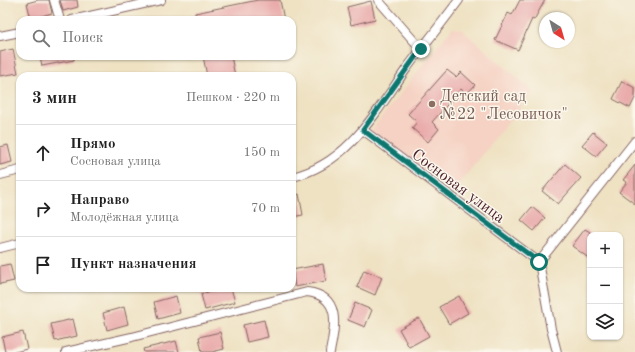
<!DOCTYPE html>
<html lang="ru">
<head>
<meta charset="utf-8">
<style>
  body { margin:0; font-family:"Old Standard TT",serif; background:#f2f2f2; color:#222 }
  .controls { position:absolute; right:12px; bottom:12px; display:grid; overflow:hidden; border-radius:8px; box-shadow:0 1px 3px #0004 }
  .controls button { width:36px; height:36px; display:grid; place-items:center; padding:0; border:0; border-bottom:1px solid #e0e0e0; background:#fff; color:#222; font:20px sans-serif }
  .compass { position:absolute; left:539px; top:12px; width:36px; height:36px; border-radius:50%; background:#fff; box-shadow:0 1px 3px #0004; rotate:143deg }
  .stop { position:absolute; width:12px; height:12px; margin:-9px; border:3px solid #0f766e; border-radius:50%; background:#fff }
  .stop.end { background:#0f766e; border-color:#fff; box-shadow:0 1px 4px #0008 }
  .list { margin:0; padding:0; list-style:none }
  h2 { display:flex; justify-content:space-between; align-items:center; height:52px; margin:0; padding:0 16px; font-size:17px }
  h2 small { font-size:13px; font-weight:400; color:#767676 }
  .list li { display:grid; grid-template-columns:26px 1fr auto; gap:12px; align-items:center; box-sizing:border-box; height:56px; padding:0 16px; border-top:1px solid #e0e0e0 }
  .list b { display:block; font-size:15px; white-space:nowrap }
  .list p { margin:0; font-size:13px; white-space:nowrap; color:#767676 }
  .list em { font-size:13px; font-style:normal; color:#767676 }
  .icon { flex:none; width:22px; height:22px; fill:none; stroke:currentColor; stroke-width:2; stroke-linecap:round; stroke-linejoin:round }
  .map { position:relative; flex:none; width:635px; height:352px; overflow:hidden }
  .search { position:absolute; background:#fff; box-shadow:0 1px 3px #0004; left:16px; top:16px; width:280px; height:44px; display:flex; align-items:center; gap:10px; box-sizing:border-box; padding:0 14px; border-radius:12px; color:#767676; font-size:15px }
  .panel { position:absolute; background:#fff; box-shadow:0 1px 3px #0004; left:16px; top:72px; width:280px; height:220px; border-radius:12px }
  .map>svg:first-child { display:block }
  .built { fill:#f5d2c3 }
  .building { fill:#e9acab }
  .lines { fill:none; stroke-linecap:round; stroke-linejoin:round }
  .street-casing { stroke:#846360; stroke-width:10 }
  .street { stroke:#fff; stroke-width:8 }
  .route { stroke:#0f766e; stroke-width:5 }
  .education-dot { fill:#8d6e63; stroke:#fbf7ec; stroke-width:1.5 }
  .labels { text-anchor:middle; stroke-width:3; stroke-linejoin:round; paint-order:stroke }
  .education-label { font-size:16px; fill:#785e54; stroke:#fbf7ec; text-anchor:start }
  .street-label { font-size:16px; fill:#4a1f2b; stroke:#fbf7ec }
</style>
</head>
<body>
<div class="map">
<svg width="635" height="352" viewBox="0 0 635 352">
  <rect width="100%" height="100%" fill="#fbf7ec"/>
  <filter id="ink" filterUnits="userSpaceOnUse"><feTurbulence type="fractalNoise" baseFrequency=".025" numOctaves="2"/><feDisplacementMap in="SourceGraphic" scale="8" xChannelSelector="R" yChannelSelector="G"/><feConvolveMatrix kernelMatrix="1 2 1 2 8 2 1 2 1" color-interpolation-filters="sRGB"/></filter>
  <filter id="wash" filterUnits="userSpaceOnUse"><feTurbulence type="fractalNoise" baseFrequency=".012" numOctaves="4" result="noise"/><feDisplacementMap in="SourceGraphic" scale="16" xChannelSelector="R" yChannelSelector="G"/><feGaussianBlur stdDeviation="0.9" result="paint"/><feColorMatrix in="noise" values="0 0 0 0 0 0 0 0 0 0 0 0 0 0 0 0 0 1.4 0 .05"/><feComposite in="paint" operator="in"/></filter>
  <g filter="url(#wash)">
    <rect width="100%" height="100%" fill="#efe2c3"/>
    <path class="built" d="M 452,28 L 461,29 L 533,91 L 452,193 L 370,132 Z"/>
    <g id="blocks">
      <path class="building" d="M 38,0 L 49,0 L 52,13 L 31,19 L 27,3 Z
        M 60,0 L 77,0 L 78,7 L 63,11 Z
        M 258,0 L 280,0 L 284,20 L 196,20 L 195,13 Z
        M 520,0 L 545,0 L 534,20 L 532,19 L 518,50 L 495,40 L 508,13 L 512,15 Z
        M 371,1 L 375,19 L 351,25 L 347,7 Z
        M 13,49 L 18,73 L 0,76 L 0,52 Z
        M 40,56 L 74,56 L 74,60 L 42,66 Z
        M 203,56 L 231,56 L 235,76 L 207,76 Z
        M 447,70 L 456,77 L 461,72 L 475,85 L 467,94 L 461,89 L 432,122 L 439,129 L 428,142 L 412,128 L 417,122 L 408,114 Z
        M 622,81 L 635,88 L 635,98 L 630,108 L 613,99 Z
        M 593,132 L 607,143 L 596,156 L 582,145 Z
        M 8,145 L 12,162 L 0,165 L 0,147 Z
        M 565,164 L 581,178 L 558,204 L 542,191 Z
        M 635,165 L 635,204 L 619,192 L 627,182 L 623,180 Z
        M 299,194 L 303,215 L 292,217 L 292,196 Z
        M 532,207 L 545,218 L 534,231 L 521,220 Z
        M 585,229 L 590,232 L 590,259 L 572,246 Z
        M 10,264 L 14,281 L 0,284 L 0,266 Z
        M 323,264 L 326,281 L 295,287 L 292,270 Z
        M 364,270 L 382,277 L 375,295 L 357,287 Z
        M 223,288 L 231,288 L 235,302 L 205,310 L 201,294 Z
        M 176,296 L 180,313 L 158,319 L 154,302 Z
        M 459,296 L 468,313 L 449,324 L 439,307 Z
        M 355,303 L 372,310 L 365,327 L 348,320 Z
        M 124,307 L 128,324 L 107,330 L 103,313 Z
        M 419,318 L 429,336 L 409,347 L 399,329 Z
        M 73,319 L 77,336 L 55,341 L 51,324 Z
        M 264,320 L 268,337 L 247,342 L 243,325 Z
        M 23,332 L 27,349 L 15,352 L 5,352 L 2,337 Z
        M 220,332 L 224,349 L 212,352 L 202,352 L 199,337 Z
        M 176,341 L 179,352 L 144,352 L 143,349 Z"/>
    </g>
  </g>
  <g filter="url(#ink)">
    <use href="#blocks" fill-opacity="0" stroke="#846360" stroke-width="1"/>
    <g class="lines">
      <defs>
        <path id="street" d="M 54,0 L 60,20
          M 378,0 L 421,49
          M 72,20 L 161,0
          M 0,36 L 20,32
          M 363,130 L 539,262 L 551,329 L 557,352
          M 0,175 L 20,170
          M 292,177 C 348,164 376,112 407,68 C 424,45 442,23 459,0
          M 0,248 L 20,243
          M 539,262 L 635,141
          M 66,352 L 132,337 L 307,292 C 342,296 335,327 330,352"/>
      </defs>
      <use href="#street" class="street-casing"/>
      <use href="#street" class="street"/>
    </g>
  </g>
  <g class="lines" filter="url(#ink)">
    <path class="route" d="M 421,49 L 363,130 L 539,262"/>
  </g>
  <circle class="education-dot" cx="432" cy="104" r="4"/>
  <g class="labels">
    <g class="education-label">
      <text x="440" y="101">Детский сад<tspan x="440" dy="18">№22 "Лесовичок"</tspan></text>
    </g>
    <g class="street-label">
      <text transform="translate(459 185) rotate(37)" y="6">Сосновая улица</text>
    </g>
  </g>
</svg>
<div class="controls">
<button>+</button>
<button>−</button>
<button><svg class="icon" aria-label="layers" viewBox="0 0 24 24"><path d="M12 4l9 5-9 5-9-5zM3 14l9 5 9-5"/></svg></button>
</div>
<svg class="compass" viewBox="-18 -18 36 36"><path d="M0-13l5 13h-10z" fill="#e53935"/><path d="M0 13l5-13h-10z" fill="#767676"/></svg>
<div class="stop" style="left:539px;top:262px"></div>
<div class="stop end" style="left:421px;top:49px"></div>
<div class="search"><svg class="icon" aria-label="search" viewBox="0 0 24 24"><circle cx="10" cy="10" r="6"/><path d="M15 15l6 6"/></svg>Поиск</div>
<section class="panel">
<h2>3 мин<small>Пешком · 220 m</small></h2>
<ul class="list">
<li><svg class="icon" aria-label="ahead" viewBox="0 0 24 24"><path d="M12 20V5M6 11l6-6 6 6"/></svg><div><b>Прямо</b><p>Сосновая улица</p></div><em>150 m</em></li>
<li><svg class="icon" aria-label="right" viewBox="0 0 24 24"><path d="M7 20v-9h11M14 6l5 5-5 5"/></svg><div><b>Направо</b><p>Молодёжная улица</p></div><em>70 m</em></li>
<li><svg class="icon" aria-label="arrive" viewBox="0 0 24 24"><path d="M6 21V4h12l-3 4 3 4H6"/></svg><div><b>Пункт назначения</b></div></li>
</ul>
</section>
</div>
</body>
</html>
